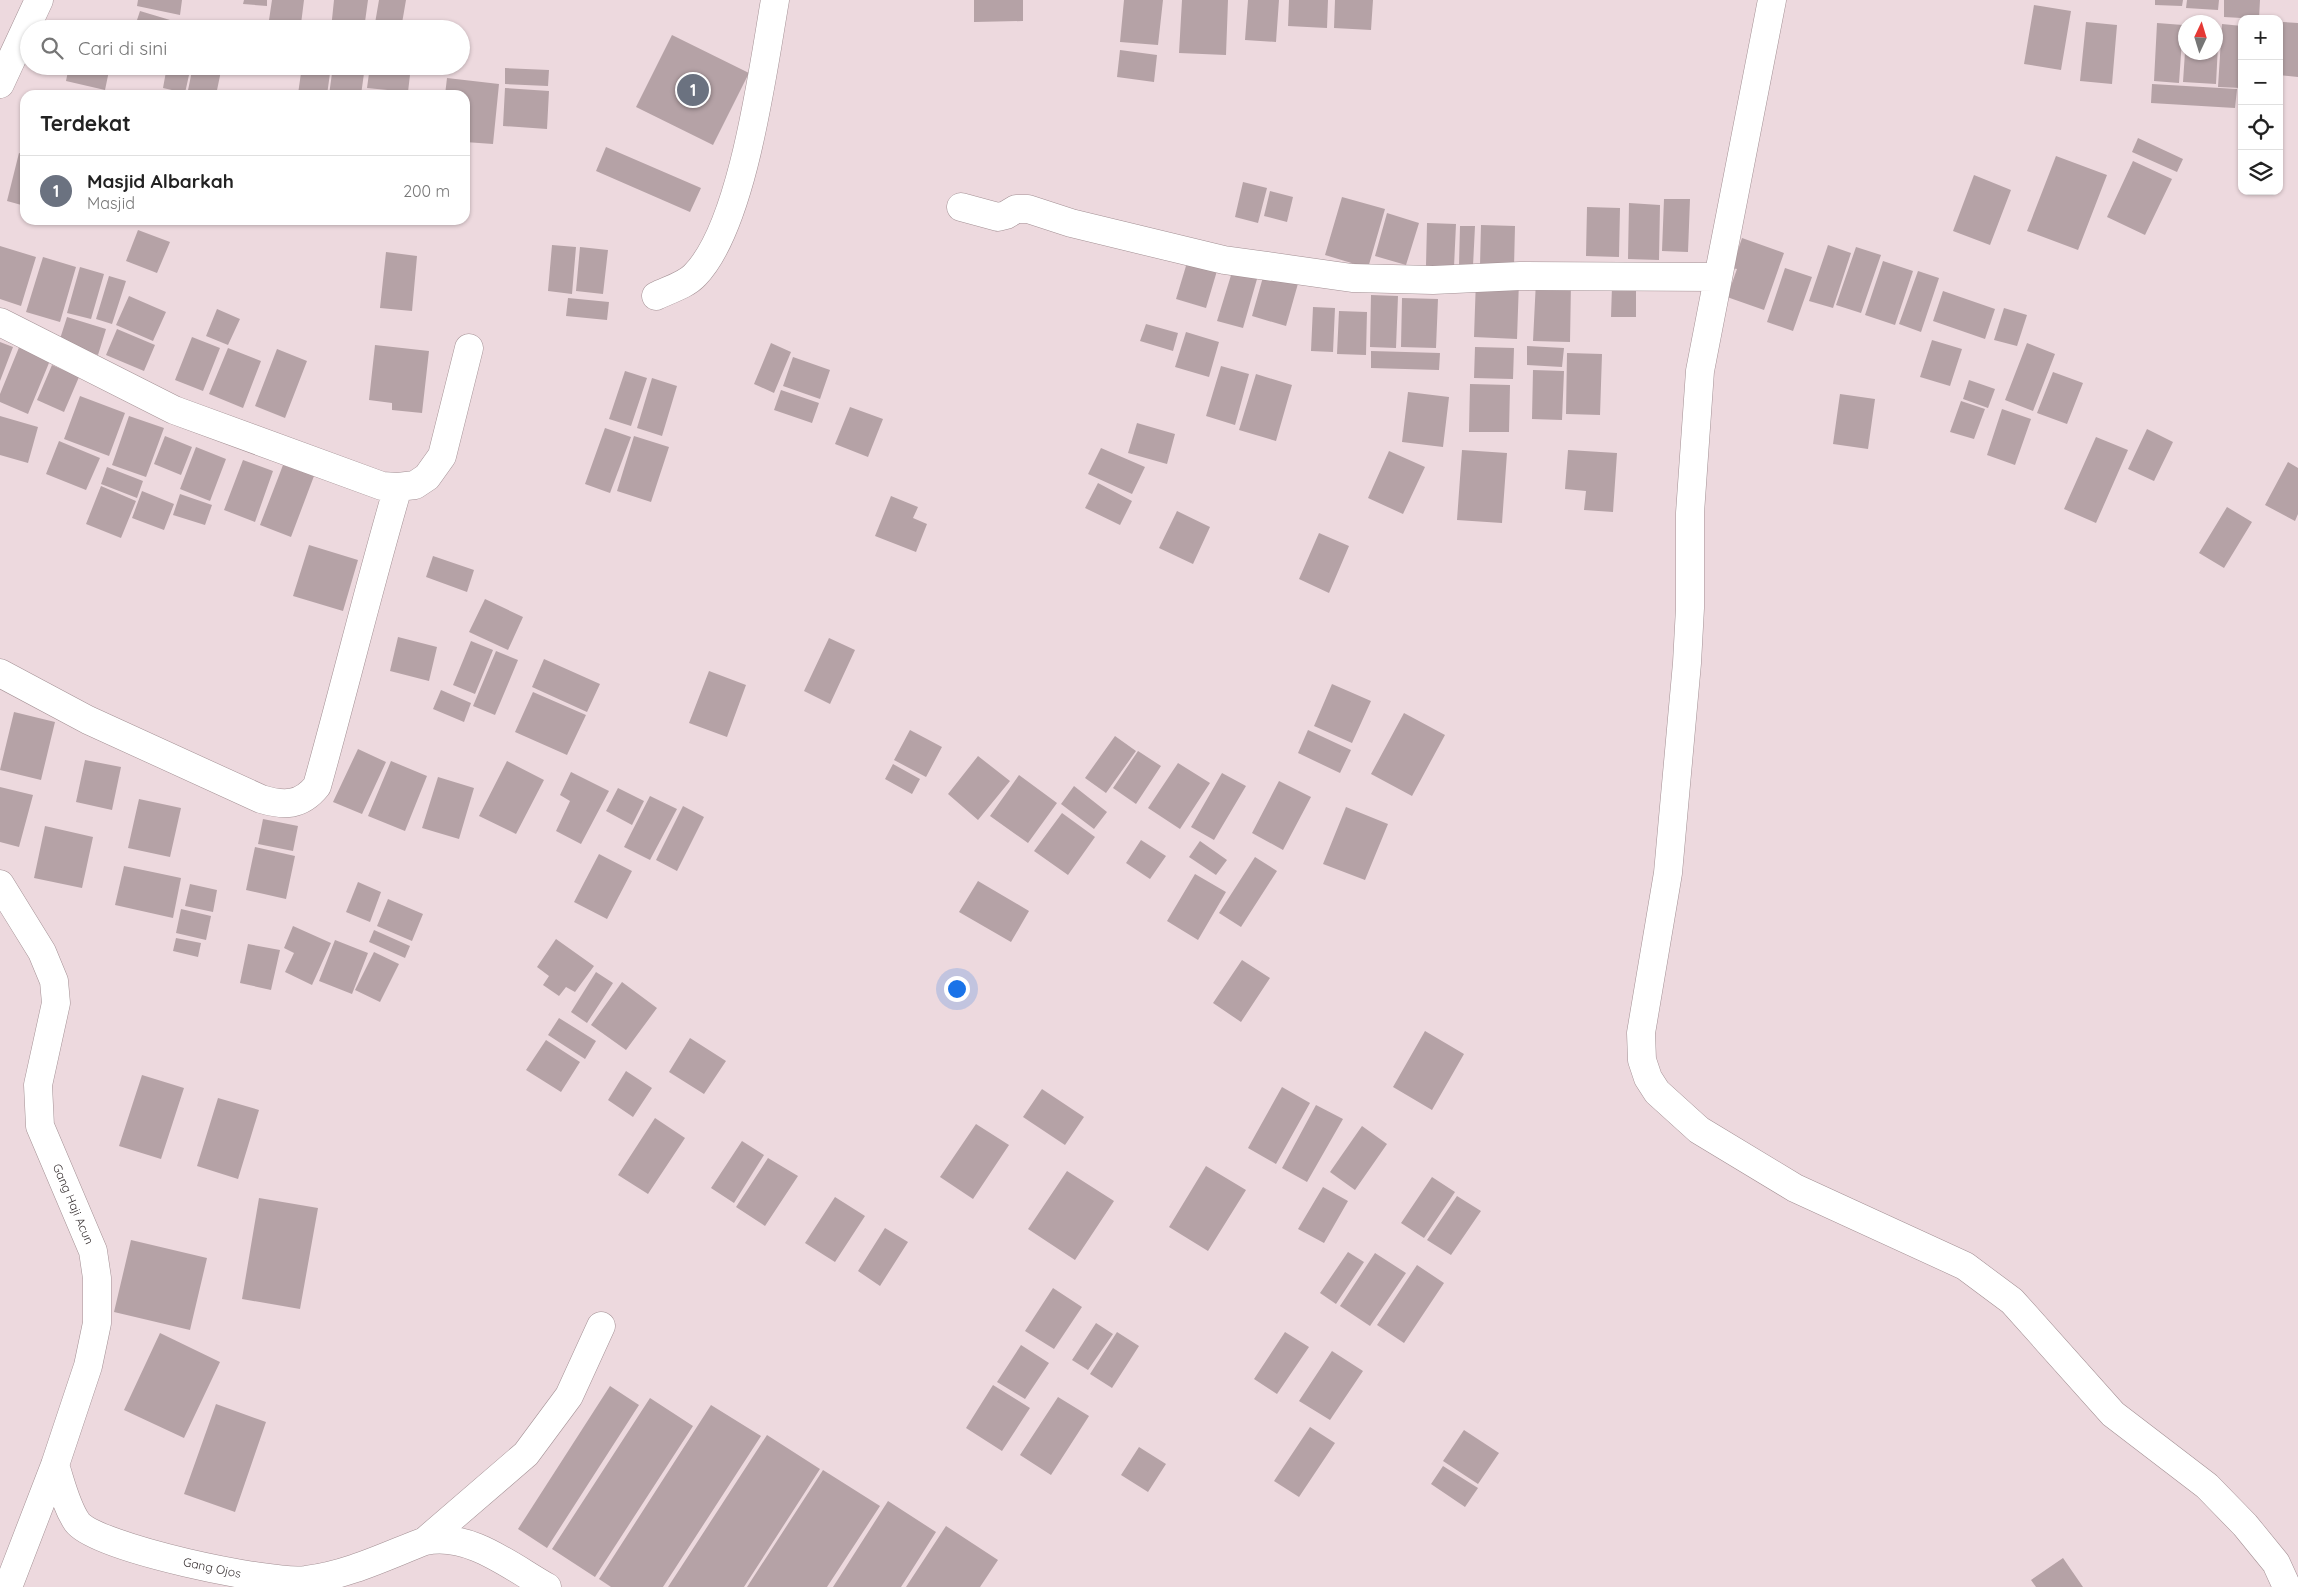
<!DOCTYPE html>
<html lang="id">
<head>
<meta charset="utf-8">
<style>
  body { margin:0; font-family:Quicksand,sans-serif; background:#f2f2f2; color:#222 }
  .controls { position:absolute; right:15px; top:15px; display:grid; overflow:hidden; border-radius:10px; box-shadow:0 1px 4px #0004 }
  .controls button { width:45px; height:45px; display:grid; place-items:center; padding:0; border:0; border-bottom:1px solid #e0e0e0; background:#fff; color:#222; font:25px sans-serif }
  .compass { position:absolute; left:2178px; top:15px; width:45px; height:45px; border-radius:50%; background:#fff; box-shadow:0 1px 4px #0004; rotate:4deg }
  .you { position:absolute; left:956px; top:988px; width:18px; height:18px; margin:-12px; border:4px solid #fff; border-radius:50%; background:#1a73e8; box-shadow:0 0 0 8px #1a73e833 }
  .badge { display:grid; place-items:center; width:32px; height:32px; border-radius:50%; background:#24703e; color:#fff; font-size:16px; font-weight:700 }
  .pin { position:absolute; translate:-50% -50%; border:2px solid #fff; box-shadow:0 1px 5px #0006 }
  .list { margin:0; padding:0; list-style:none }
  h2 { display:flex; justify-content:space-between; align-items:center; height:65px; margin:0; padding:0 20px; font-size:21px }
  h2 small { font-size:16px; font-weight:400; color:#767676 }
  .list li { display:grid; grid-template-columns:32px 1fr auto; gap:15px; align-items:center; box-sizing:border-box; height:70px; padding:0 20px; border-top:1px solid #e0e0e0 }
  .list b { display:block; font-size:19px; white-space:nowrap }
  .list p { margin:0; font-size:16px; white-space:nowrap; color:#767676 }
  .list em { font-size:16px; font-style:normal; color:#767676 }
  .icon { flex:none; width:28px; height:28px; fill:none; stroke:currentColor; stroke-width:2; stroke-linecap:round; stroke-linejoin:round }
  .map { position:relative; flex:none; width:2298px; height:1587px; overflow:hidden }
  .search { position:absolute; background:#fff; box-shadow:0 1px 4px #0004; left:20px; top:20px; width:450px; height:55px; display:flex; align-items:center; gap:12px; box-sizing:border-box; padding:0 18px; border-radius:28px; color:#767676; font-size:19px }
  .panel { position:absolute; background:#fff; box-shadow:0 1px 4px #0004; left:20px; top:90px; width:450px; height:135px; border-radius:15px }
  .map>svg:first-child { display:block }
  .building { fill:#b5a2a6 }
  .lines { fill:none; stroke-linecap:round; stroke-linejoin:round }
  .minor-casing { stroke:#a39094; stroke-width:29 }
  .minor { stroke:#fff; stroke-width:28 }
  .labels { text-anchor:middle; stroke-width:4; stroke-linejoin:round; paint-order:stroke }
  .street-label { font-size:12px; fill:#383132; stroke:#fff }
</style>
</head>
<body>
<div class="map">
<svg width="2298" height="1587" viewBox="0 0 2298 1587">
  <rect width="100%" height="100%" fill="#edd9de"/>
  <path class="building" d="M 138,0 L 182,0 L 180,15 L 137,6 Z
    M 244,0 L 267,0 L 267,6 L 243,4 Z
    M 272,0 L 304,0 L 301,24 L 269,20 Z
    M 334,0 L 368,0 L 364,29 L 331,29 Z
    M 379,0 L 406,0 L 401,29 L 374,29 Z
    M 974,0 L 1023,0 L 1023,21 L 974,22 Z
    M 1124,0 L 1163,0 L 1158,45 L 1120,42 Z
    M 1182,0 L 1228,0 L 1226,55 L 1179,53 Z
    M 1248,0 L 1279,0 L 1276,42 L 1245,40 Z
    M 1289,0 L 1328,0 L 1327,28 L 1288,26 Z
    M 1335,0 L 1373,0 L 1371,30 L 1334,28 Z
    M 2155,0 L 2183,0 L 2182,6 L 2155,5 Z
    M 2187,0 L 2219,0 L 2218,10 L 2186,8 Z
    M 2224,0 L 2260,0 L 2259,19 L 2224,17 Z
    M 2034,5 L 2071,11 L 2061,70 L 2024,64 Z
    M 140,11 L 170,20 L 167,29 L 134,29 Z
    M 2086,22 L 2117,25 L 2112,84 L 2080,81 Z
    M 2283,22 L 2298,23 L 2298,77 L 2279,75 Z
    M 2157,23 L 2183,25 L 2179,83 L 2154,81 Z
    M 2222,24 L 2242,26 L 2241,88 L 2218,87 Z
    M 2216,26 L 2219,26 L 2216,84 L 2183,82 L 2185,52 L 2216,52 Z
    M 672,35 L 749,73 L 713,145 L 636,107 Z
    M 1120,50 L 1157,55 L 1154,82 L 1117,77 Z
    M 69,66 L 110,66 L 105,90 L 66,81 Z
    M 167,66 L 191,66 L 185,93 L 163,88 Z
    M 193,66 L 222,66 L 216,95 L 187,95 Z
    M 258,66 L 291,66 L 290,74 L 258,70 Z
    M 302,66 L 331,66 L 327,95 L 298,94 Z
    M 333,66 L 365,66 L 361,95 L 329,95 Z
    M 370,66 L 411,66 L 408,92 L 367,88 Z
    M 505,68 L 549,70 L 548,86 L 505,84 Z
    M 447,78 L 499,84 L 493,144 L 465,142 L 465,95 L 445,95 Z
    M 2152,84 L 2237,89 L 2235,108 L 2151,103 Z
    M 505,88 L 549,91 L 547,129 L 503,126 Z
    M 2138,138 L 2183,159 L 2177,172 L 2132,152 Z
    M 606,147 L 701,188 L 690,212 L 596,171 Z
    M 19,153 L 25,155 L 25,206 L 7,201 Z
    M 2056,156 L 2107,175 L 2078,250 L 2027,231 Z
    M 2133,161 L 2172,179 L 2145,235 L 2107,217 Z
    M 1974,175 L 2011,190 L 1990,245 L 1953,231 Z
    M 1243,182 L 1267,188 L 1258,223 L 1235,217 Z
    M 1270,191 L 1293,197 L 1287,222 L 1264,216 Z
    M 1342,197 L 1385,209 L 1368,268 L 1325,255 Z
    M 1664,199 L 1690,199 L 1688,252 L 1662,251 Z
    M 1629,203 L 1660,205 L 1659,260 L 1628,259 Z
    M 1587,207 L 1620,208 L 1619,257 L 1586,256 Z
    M 1387,213 L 1419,223 L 1406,265 L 1375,256 Z
    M 1427,223 L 1456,224 L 1454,267 L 1426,266 Z
    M 1481,225 L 1515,226 L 1514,267 L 1480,266 Z
    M 1460,226 L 1475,226 L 1473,266 L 1459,266 Z
    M 138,230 L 170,242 L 157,273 L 126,261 Z
    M 1742,238 L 1784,253 L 1764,310 L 1727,297 L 1737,269 L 1732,268 Z
    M 552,245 L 576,247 L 572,294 L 548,291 Z
    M 1828,245 L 1851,253 L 1833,308 L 1809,301 Z
    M 0,246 L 36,257 L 21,306 L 0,299 Z
    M 580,247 L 608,250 L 603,294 L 576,291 Z
    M 1856,247 L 1881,255 L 1861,313 L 1836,305 Z
    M 386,252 L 417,256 L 412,311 L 380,308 Z
    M 1189,256 L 1219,264 L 1206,308 L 1176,299 Z
    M 43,257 L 76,267 L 60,322 L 26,312 Z
    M 1883,261 L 1913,271 L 1895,325 L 1865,315 Z
    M 80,267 L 104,274 L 91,319 L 67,313 Z
    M 1785,268 L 1812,277 L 1793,331 L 1767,322 Z
    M 1265,270 L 1299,280 L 1286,326 L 1252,316 Z
    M 1918,271 L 1939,278 L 1921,332 L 1899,324 Z
    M 1232,272 L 1257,279 L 1243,328 L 1217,321 Z
    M 109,276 L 126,281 L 112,324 L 96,319 Z
    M 1476,279 L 1519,281 L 1517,339 L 1474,337 Z
    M 1536,281 L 1571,282 L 1570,342 L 1533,341 Z
    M 1612,286 L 1636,288 L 1636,317 L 1611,317 Z
    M 1943,291 L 1995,309 L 1985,339 L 1933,321 Z
    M 1371,295 L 1398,296 L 1396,348 L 1370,347 Z
    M 129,296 L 166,312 L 153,341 L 116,325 Z
    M 568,298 L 609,302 L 607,320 L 566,316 Z
    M 1402,298 L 1438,299 L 1436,348 L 1401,347 Z
    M 1313,307 L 1335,308 L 1333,352 L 1311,351 Z
    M 2004,308 L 2027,315 L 2017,346 L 1994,340 Z
    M 217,309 L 240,319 L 228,345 L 206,336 Z
    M 1339,311 L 1367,312 L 1366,355 L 1337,354 Z
    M 67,317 L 106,329 L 98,355 L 59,342 Z
    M 1146,324 L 1178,333 L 1173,351 L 1140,341 Z
    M 117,329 L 155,345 L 144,371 L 106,355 Z
    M 1186,332 L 1219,342 L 1209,377 L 1175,367 Z
    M 192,337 L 220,348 L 203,391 L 175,380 Z
    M 1932,340 L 1962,349 L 1950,386 L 1920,377 Z
    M 0,342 L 13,347 L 0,381 Z
    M 771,343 L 791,352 L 774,393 L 754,384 Z
    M 2027,343 L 2055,354 L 2033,411 L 2005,400 Z
    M 20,345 L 51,358 L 28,414 L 0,402 L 0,394 Z
    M 375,345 L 429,351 L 422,413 L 392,410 L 392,403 L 369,400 Z
    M 1527,346 L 1564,348 L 1562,367 L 1527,365 Z
    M 1475,347 L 1514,348 L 1513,379 L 1474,378 Z
    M 228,348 L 261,361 L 243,408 L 209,394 Z
    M 277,349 L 307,361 L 285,418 L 255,406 Z
    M 1371,351 L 1440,353 L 1439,370 L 1371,368 Z
    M 1567,353 L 1602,354 L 1600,415 L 1566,414 Z
    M 793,357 L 830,370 L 820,399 L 783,386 Z
    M 52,365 L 79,377 L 64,412 L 37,400 Z
    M 1221,366 L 1249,374 L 1235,425 L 1206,416 Z
    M 1533,370 L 1564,371 L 1562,420 L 1532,419 Z
    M 625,371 L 647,378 L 631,426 L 609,419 Z
    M 2053,372 L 2083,383 L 2067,424 L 2037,413 Z
    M 1256,374 L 1292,385 L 1276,441 L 1239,430 Z
    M 652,378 L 677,386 L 662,436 L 637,428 Z
    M 1969,380 L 1995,389 L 1988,408 L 1963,399 Z
    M 1470,384 L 1510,385 L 1509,432 L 1469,432 Z
    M 781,390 L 819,403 L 812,423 L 774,410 Z
    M 1408,392 L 1449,397 L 1443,447 L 1402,442 Z
    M 1840,394 L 1875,399 L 1868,449 L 1833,444 Z
    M 80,396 L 125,413 L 109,456 L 64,439 Z
    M 1961,401 L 1985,409 L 1974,439 L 1950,432 Z
    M 850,407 L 883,419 L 868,457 L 835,444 Z
    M 2002,409 L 2031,419 L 2015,465 L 1987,455 Z
    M 0,416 L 38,427 L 28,463 L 0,455 Z
    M 129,416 L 164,428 L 146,477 L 112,465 Z
    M 1137,423 L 1175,434 L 1167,464 L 1128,453 Z
    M 605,428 L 631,437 L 610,493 L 585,484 Z
    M 2147,429 L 2173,442 L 2154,481 L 2128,469 Z
    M 165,436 L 192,447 L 181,475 L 154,464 Z
    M 634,436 L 669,447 L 651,502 L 617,491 Z
    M 2096,437 L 2128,450 L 2096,523 L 2064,509 Z
    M 59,441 L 100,458 L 86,490 L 46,474 Z
    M 196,447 L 226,459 L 210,501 L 180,489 Z
    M 1101,448 L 1145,467 L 1132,494 L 1088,474 Z
    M 1462,450 L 1507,453 L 1502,523 L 1457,520 Z
    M 1568,450 L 1617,453 L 1613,512 L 1584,510 L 1586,491 L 1565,489 Z
    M 1389,451 L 1425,467 L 1403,514 L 1368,498 Z
    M 243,460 L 273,471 L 255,522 L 224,510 Z
    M 2288,462 L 2298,468 L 2298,514 L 2295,521 L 2265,505 Z
    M 283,465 L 314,476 L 291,537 L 260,525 Z
    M 107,467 L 143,481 L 137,498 L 101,484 Z
    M 1098,483 L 1132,501 L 1120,525 L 1085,508 Z
    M 101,486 L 136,501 L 121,538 L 86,524 Z
    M 142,491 L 174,504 L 164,530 L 132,518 Z
    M 180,494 L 212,505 L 205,525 L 173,515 Z
    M 891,496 L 918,507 L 913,518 L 927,524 L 916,552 L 875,536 Z
    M 2227,507 L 2252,522 L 2224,568 L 2199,553 Z
    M 1177,511 L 1210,527 L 1193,564 L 1159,548 Z
    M 1319,533 L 1349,546 L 1329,593 L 1299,579 Z
    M 309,545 L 358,560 L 343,611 L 293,596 Z
    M 433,556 L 474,570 L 467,592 L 426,577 Z
    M 485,599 L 523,617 L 508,650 L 469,632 Z
    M 398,637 L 437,647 L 429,681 L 390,671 Z
    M 829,638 L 855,650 L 830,704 L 804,691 Z
    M 471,641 L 493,650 L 475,694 L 453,685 Z
    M 496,651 L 518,660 L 495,715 L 473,706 Z
    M 544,659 L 600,684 L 587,712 L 532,687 Z
    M 709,671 L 746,685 L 727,737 L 689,723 Z
    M 1332,684 L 1371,701 L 1352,743 L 1314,726 Z
    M 441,690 L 471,703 L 464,722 L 433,709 Z
    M 533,692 L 586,715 L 567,755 L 515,732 Z
    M 14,712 L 55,722 L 41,780 L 0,770 Z
    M 1404,713 L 1445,735 L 1412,796 L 1371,774 Z
    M 910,730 L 942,747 L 926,777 L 894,760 Z
    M 1308,730 L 1351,750 L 1340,773 L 1298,753 Z
    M 1115,736 L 1136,751 L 1106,793 L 1085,778 Z
    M 358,749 L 386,762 L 362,814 L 333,802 Z
    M 1138,751 L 1161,766 L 1136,804 L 1113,788 Z
    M 978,756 L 1010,781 L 978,820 L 948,794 Z
    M 85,760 L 121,767 L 112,810 L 76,802 Z
    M 391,761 L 427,776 L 405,831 L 368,816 Z
    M 507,761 L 544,780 L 516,834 L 479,816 Z
    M 1178,763 L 1210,783 L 1180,829 L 1148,808 Z
    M 893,764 L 920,779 L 912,794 L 885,779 Z
    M 571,772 L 609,791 L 581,844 L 556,831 L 570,801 L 560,795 Z
    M 1222,773 L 1246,786 L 1214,840 L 1191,827 Z
    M 1019,775 L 1057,803 L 1028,843 L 990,816 Z
    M 438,777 L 474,788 L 459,839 L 422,828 Z
    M 1279,781 L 1311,797 L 1283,850 L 1252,833 Z
    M 1074,786 L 1107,812 L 1094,829 L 1061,804 Z
    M 0,787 L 33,795 L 19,847 L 0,842 Z
    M 618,788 L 644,801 L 632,825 L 606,811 Z
    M 650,796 L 677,809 L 650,860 L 624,847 Z
    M 139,799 L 181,808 L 170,857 L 128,848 Z
    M 683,806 L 704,817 L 677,871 L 656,860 Z
    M 1346,807 L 1388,824 L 1365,880 L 1323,864 Z
    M 1062,813 L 1095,837 L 1068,875 L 1034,851 Z
    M 263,819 L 298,826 L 293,851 L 258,844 Z
    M 45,826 L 93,837 L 82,888 L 34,878 Z
    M 1141,840 L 1166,856 L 1150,879 L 1126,863 Z
    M 1200,841 L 1227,860 L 1216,875 L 1189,857 Z
    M 255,847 L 295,856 L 286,899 L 246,890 Z
    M 599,854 L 632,871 L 607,919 L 574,902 Z
    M 1255,857 L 1277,871 L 1241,927 L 1219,913 Z
    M 124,866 L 181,878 L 173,918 L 115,905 Z
    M 1195,874 L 1226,892 L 1198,940 L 1167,921 Z
    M 978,881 L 1029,911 L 1011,942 L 959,912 Z
    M 358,882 L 381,892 L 370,922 L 346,912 Z
    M 190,884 L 217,890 L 213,912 L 185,906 Z
    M 388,899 L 423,914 L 412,941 L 377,926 Z
    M 181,909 L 211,916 L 206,940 L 176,933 Z
    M 293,926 L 331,943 L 312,985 L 285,972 L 294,953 L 284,948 Z
    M 374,930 L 410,946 L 405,958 L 369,942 Z
    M 176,938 L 201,943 L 198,957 L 173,951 Z
    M 556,939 L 594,966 L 575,992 L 566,987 L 559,996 L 543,985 L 549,976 L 537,967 Z
    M 335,940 L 368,953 L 352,994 L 319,981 Z
    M 248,944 L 280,950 L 271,990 L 240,983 Z
    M 374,952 L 399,964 L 380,1002 L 355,990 Z
    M 1242,960 L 1270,978 L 1241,1022 L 1213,1003 Z
    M 596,972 L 613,983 L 587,1023 L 571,1012 Z
    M 622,982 L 657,1008 L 626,1050 L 591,1025 Z
    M 559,1018 L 596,1041 L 585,1059 L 548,1035 Z
    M 1425,1031 L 1464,1054 L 1432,1110 L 1393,1087 Z
    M 690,1038 L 726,1061 L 704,1094 L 669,1072 Z
    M 546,1040 L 580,1062 L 561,1092 L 526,1070 Z
    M 626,1071 L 652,1088 L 633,1117 L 608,1100 Z
    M 142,1075 L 184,1088 L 161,1159 L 119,1146 Z
    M 1282,1087 L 1310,1103 L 1276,1164 L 1248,1148 Z
    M 1042,1089 L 1084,1117 L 1065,1145 L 1023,1117 Z
    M 218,1098 L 259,1110 L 238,1179 L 197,1166 Z
    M 1316,1105 L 1343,1119 L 1307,1182 L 1282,1168 Z
    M 655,1118 L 685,1138 L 648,1194 L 618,1175 Z
    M 976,1124 L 1009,1145 L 973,1199 L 940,1177 Z
    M 1362,1126 L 1387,1144 L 1355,1190 L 1330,1172 Z
    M 742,1141 L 764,1155 L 734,1203 L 711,1188 Z
    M 768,1158 L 798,1176 L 765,1226 L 736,1207 Z
    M 1206,1166 L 1246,1190 L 1208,1251 L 1169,1227 Z
    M 1067,1171 L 1114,1201 L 1075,1260 L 1028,1229 Z
    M 1432,1177 L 1455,1192 L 1424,1238 L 1401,1223 Z
    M 1323,1187 L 1348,1201 L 1324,1243 L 1298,1229 Z
    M 1457,1196 L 1481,1211 L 1451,1255 L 1427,1240 Z
    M 835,1197 L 865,1216 L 835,1262 L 805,1243 Z
    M 259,1198 L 318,1208 L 300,1309 L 242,1299 Z
    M 885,1228 L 908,1242 L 880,1286 L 858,1271 Z
    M 131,1240 L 207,1258 L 190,1330 L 114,1312 Z
    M 1348,1252 L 1364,1262 L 1336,1304 L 1320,1293 Z
    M 1375,1253 L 1406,1273 L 1370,1326 L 1340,1306 Z
    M 1417,1265 L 1444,1283 L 1404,1343 L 1377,1325 Z
    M 1053,1288 L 1082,1307 L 1054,1349 L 1025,1331 Z
    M 1096,1323 L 1113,1334 L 1088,1370 L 1072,1360 Z
    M 1117,1332 L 1139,1346 L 1112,1388 L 1090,1374 Z
    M 1285,1332 L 1309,1347 L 1277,1394 L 1254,1379 Z
    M 160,1333 L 220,1362 L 184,1438 L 124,1410 Z
    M 1021,1345 L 1049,1363 L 1025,1399 L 997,1382 Z
    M 1332,1351 L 1363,1371 L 1330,1420 L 1299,1401 Z
    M 993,1385 L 1030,1408 L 1002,1451 L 966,1428 Z
    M 610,1386 L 639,1405 L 547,1548 L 518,1529 Z
    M 1058,1397 L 1089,1416 L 1051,1475 L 1020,1455 Z
    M 650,1398 L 693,1426 L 595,1577 L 552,1549 Z
    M 216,1404 L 266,1422 L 235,1512 L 184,1494 Z
    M 711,1405 L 761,1436 L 663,1587 L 611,1587 L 599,1579 Z
    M 1310,1427 L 1335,1443 L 1299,1497 L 1274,1481 Z
    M 1464,1430 L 1499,1453 L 1478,1484 L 1443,1461 Z
    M 767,1435 L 820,1469 L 744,1587 L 668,1587 Z
    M 1139,1447 L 1166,1464 L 1148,1492 L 1121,1475 Z
    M 1443,1466 L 1478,1488 L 1465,1507 L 1431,1484 Z
    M 823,1470 L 880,1506 L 827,1587 L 747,1587 Z
    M 888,1501 L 936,1532 L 901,1587 L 833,1587 Z
    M 946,1526 L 998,1560 L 980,1587 L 906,1587 Z
    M 2063,1558 L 2083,1587 L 2036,1587 L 2031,1580 Z"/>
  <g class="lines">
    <defs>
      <path id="minor" d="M 1772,0 L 1700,371 L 1690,513 L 1690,608 L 1687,663 L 1668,873 L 1641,1033 L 1642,1060 L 1648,1078 L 1657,1092 L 1699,1130 L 1795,1188 L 1965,1266 L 2012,1301 L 2113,1414 L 2207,1486 L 2245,1525 L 2276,1563 L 2287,1587
        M 0,84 L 39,0
        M 961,207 L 998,217 L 1006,215 L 1016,209 L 1028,209 L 1071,223 L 1224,260 L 1352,278 L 1433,280 L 1520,276 L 1717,277
        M 656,296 C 668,290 686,285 695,275 C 743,226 763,69 775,0
        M 0,322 L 174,410 L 382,486 L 398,487 L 415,485 L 427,477 L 442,456 L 469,348
        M 0,673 L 88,720 L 261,799 C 284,806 301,806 317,786 C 345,686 369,586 398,487
        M 0,884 L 42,952 L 54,981 L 56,1003 L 38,1085 L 40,1126 L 93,1251 L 97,1278 L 97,1323 L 88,1366 L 55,1465 L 8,1587
        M 55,1465 C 61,1483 66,1506 77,1522 C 96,1548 272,1585 306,1580 C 348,1575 386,1556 425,1541 C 469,1532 510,1566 547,1587
        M 425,1541 L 526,1454 L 569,1396 L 601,1326"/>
    </defs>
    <use href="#minor" class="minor-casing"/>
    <use href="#minor" class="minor"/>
  </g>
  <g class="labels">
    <g class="street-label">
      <text transform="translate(73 1204) rotate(67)" y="4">Gang Haji Acun</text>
      <text transform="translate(212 1568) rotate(12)" y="4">Gang Ojos</text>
    </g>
  </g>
</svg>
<div class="controls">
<button>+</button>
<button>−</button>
<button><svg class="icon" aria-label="locate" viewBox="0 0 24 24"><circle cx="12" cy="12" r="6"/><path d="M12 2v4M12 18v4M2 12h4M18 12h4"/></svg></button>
<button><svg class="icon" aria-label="layers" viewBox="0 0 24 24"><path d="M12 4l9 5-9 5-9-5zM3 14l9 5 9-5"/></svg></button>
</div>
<svg class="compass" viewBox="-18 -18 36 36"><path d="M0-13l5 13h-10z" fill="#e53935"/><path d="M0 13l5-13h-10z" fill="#767676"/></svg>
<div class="you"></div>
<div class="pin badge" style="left:693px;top:90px;background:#6b7280">1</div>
<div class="search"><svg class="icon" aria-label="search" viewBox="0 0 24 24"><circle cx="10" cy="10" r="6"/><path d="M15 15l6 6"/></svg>Cari di sini</div>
<section class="panel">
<h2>Terdekat<small></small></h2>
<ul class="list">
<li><span class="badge" style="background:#6b7280">1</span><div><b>Masjid Albarkah</b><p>Masjid</p></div><em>200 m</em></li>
</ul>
</section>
</div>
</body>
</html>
